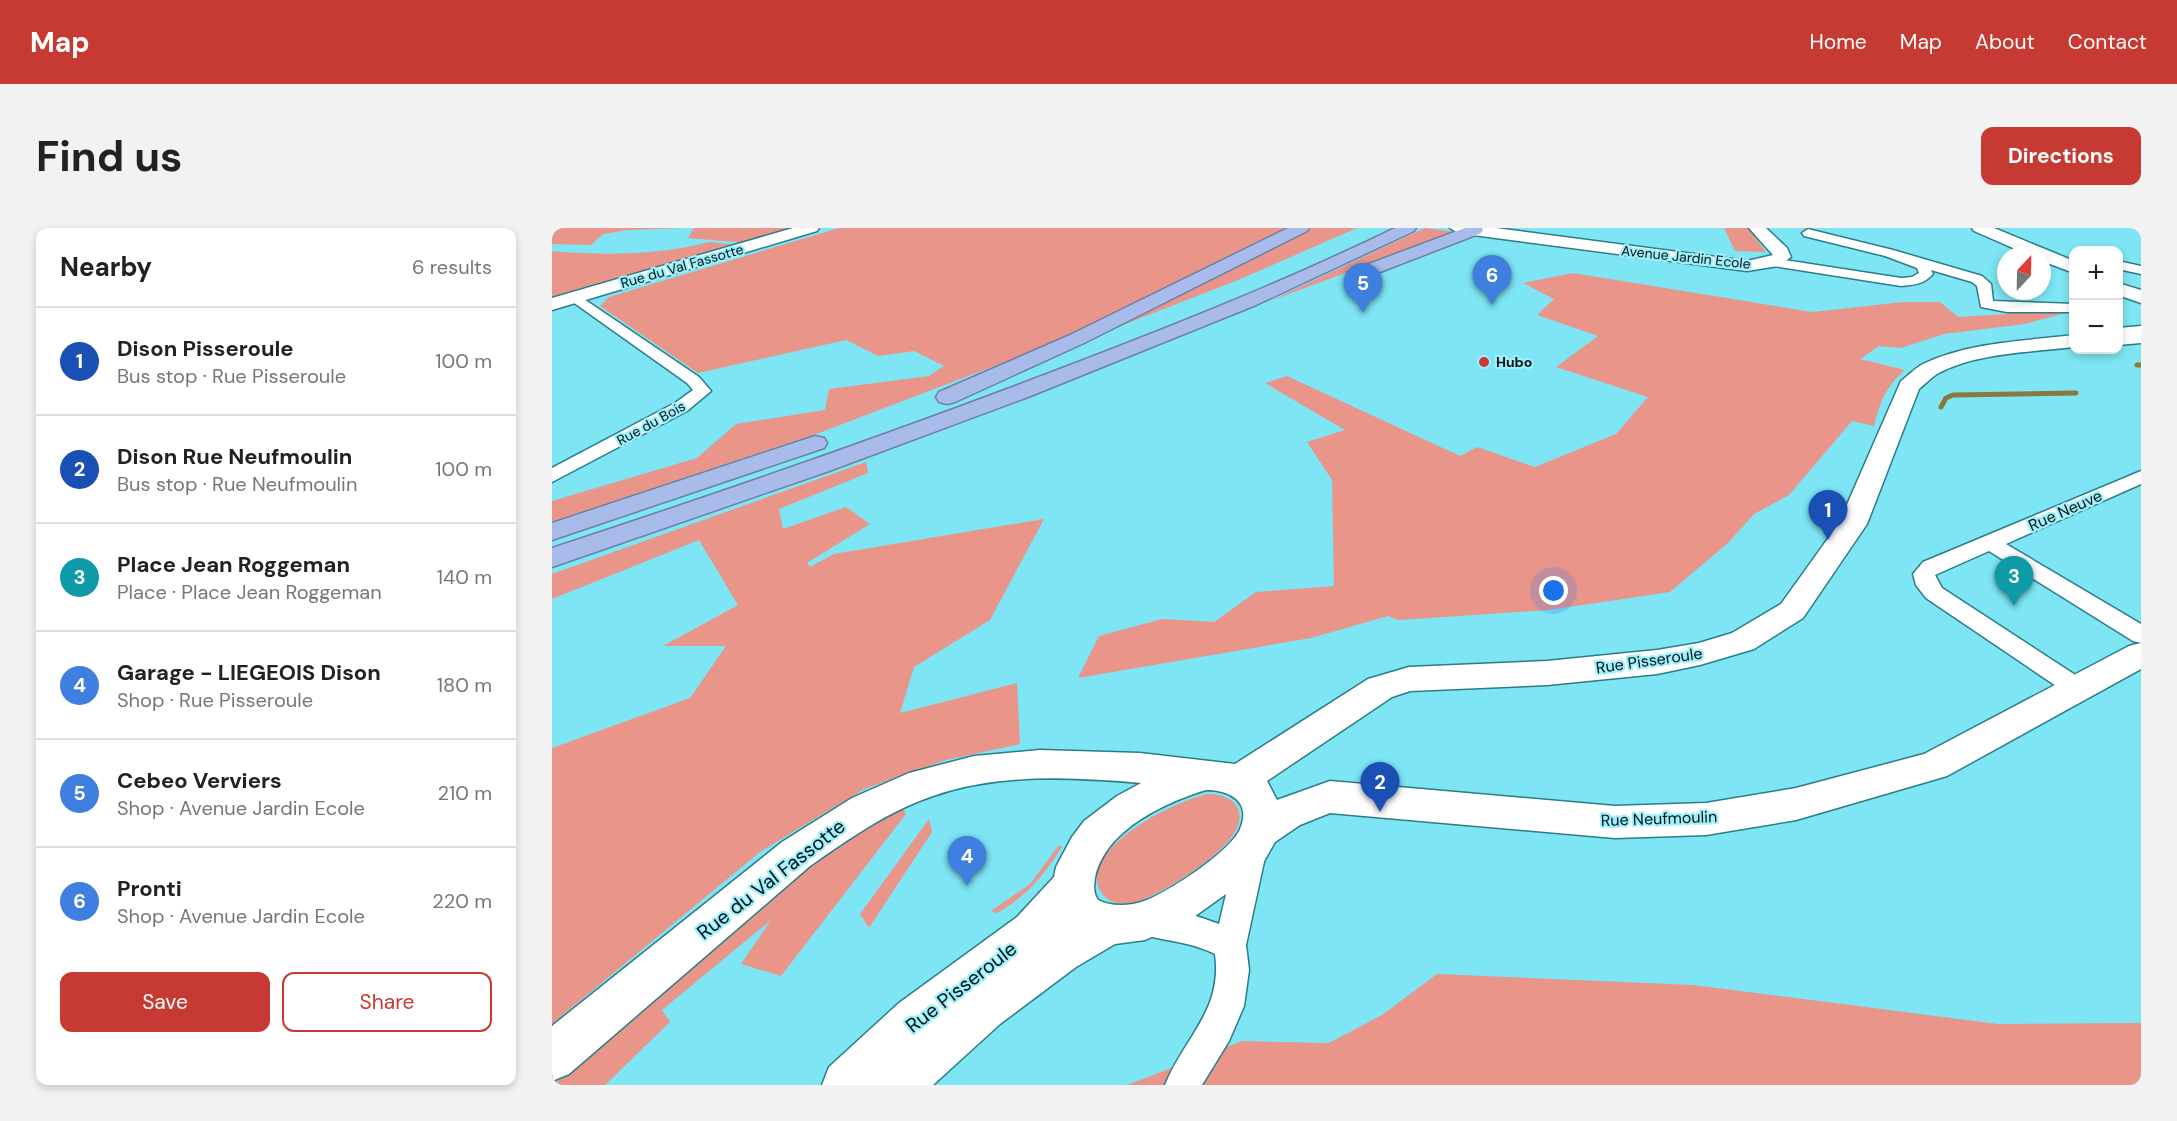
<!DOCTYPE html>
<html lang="en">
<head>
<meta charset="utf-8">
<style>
  body { margin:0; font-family:"DM Sans",sans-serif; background:#f2f2f2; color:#222 }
  .controls { position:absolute; right:18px; top:18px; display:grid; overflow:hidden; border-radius:12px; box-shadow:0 3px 9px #0003 }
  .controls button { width:54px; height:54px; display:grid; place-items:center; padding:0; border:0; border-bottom:2px solid #e0e0e0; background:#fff; color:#222; font:30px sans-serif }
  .compass { position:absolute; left:1445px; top:18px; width:54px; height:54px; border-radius:50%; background:#fff; box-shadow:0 3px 9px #0003; rotate:22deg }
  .you { position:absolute; left:1002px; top:363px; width:21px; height:21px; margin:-15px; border:4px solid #fff; border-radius:50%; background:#1a73e8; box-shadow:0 0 0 9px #1a73e833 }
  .badge { display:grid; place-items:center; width:39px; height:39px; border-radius:50%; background:#c73933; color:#fff; font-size:20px; font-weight:700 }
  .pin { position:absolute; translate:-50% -50px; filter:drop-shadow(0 2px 3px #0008) }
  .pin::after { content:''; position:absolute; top:32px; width:21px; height:18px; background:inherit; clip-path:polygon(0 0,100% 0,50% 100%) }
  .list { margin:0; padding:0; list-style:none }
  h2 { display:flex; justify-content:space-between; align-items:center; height:78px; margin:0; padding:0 24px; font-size:26px }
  h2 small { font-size:20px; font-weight:400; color:#767676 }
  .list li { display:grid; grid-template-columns:39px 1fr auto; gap:18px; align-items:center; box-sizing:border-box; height:108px; padding:0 24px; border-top:2px solid #e0e0e0 }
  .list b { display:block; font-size:22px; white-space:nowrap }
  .list p { margin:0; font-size:20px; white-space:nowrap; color:#767676 }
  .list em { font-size:20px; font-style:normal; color:#767676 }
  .actions { display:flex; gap:12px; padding:18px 24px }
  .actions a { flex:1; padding:14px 0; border:2px solid #c73933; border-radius:12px; text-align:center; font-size:21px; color:#c73933 }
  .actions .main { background:#c73933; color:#fff }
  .map { position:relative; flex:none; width:1589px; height:857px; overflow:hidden; border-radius:12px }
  header { display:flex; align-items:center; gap:36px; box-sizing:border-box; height:84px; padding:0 30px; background:#c73933; color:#fff }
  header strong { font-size:28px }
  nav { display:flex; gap:33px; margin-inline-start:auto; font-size:21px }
  .intro { display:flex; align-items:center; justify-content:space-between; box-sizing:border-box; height:144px; padding:0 36px }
  h1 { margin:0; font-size:42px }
  .button { padding:15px 27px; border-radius:12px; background:#c73933; color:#fff; font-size:21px; font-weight:700 }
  main { display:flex; gap:36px; padding:0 36px }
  aside { flex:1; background:#fff; border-radius:12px; box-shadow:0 3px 9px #0003 }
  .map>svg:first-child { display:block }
  .green { fill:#ea958a }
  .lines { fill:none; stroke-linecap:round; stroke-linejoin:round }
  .stream { stroke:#8b783b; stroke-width:5 }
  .street-casing { stroke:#2b7d88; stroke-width:3 }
  .secondary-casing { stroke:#2b7d88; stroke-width:3 }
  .highway-casing { stroke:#6d80a0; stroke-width:3 }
  .street { fill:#fff; fill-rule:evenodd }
  .secondary { fill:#fff; fill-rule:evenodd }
  .highway { fill:#a8bbea; fill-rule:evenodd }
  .poi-dot { fill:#c73933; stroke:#a0effa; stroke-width:2 }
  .labels { text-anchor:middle; stroke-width:4.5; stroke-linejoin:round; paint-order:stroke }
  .far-street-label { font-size:14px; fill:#001316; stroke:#a0effa }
  .far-poi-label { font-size:14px; font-weight:bold; fill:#001316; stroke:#a0effa; text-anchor:start }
  .street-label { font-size:16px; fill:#001316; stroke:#a0effa }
  .near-street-label { font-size:20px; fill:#001316; stroke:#a0effa }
</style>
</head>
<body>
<header>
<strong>Map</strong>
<nav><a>Home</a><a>Map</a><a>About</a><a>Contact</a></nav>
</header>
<div class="intro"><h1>Find us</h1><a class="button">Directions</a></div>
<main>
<aside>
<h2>Nearby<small>6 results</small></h2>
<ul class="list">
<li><span class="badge" style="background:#1a4fb4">1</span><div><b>Dison Pisseroule</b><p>Bus stop · Rue Pisseroule</p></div><em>100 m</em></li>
<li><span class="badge" style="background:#1a4fb4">2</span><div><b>Dison Rue Neufmoulin</b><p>Bus stop · Rue Neufmoulin</p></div><em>100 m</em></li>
<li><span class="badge" style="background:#0f9aa8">3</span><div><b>Place Jean Roggeman</b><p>Place · Place Jean Roggeman</p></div><em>140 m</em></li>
<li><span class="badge" style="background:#3f7fe0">4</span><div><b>Garage - LIEGEOIS Dison</b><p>Shop · Rue Pisseroule</p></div><em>180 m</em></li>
<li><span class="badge" style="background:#3f7fe0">5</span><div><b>Cebeo Verviers</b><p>Shop · Avenue Jardin Ecole</p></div><em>210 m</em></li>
<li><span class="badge" style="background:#3f7fe0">6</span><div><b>Pronti</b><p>Shop · Avenue Jardin Ecole</p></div><em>220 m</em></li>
</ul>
<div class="actions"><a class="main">Save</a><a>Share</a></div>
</aside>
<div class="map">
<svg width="1589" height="857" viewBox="0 0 1589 857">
  <rect width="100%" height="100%" fill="#7de5f3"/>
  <path class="green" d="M 0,0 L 132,0 L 76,2 L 51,6 L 39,17 L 0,16 Z
    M 142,0 L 250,0 L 197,15 L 136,10 Z
    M 287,0 L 742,0 L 513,111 L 267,205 L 0,294 L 0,273 L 145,230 L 184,196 L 273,182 L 277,161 L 377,148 L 392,138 L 362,123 L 326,128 L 294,112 L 146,145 L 48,78 L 57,69 Z
    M 760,0 L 805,0 L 686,52 L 545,107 Z
    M 873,0 L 903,4 L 718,73 Z
    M 1172,0 L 1196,0 L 1214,24 L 1183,23 Z
    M 157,14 L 187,17 L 0,72 L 0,23 C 52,28 107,27 157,14 Z
    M 1021,45 L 1260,84 L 1352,74 L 1388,74 L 1406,89 L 1458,86 L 1454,82 L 1521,83 L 1473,96 L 1392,106 L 1349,120 L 1327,118 L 1308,131 L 1353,142 C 1334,158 1328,174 1322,198 L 1300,193 L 1237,267 L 1202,286 L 1176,315 L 1118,364 L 997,382 L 846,392 L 836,388 L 759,410 L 526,450 L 547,408 L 610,391 L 662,394 L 704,364 L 782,358 L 780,252 L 755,214 L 793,202 L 713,155 L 735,148 L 908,228 L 925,219 L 983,239 L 1064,206 L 1096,169 L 1004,139 L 1046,108 L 985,87 L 1002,71 L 971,55 Z
    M 314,234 L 316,245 L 227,281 L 231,301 L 294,279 L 318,296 L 255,335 L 258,339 L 282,326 L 492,291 L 438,392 L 362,439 L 348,485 L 465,455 L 468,516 L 394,532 L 312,561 L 208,624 L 0,796 L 0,520 L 138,470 L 174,418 L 111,418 L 186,377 L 147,312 L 0,371 L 0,346 Z
    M 655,566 C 667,566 681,569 686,581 C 698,608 643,642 623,655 C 604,666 566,690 549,664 C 545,658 544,650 546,642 C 558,606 621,575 655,566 Z
    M 349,577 L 354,586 L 229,748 L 189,736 L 219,692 L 110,782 L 118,794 L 53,857 L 0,857 L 266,629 Z
    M 377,591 L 380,604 L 317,700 L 308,686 Z
    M 507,617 L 510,619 C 492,647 475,668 445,685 L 439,683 L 478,656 Z
    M 885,746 L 1141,757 L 1446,796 L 1589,795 L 1589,857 L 575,857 L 690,813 L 777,815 L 830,787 Z"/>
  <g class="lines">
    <path class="stream" d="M 1585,137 L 1589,137
      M 1389,179 L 1394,170 L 1401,167 L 1524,165"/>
    <defs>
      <path id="street" d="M 1256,1 L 1341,22 L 1430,48 L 1439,56 L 1441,73 L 1522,76 L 1522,84 L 1455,84 L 1429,79 L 1425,58 L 1420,54 L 1379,42 L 1381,46 C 1372,56 1362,57 1349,58 L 1215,37 L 1214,34 L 1220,30 L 1349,50 L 1360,49 L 1367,45 L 1365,40 L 1333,28 L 1252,8 L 1250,5 Z
        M 1566,33 L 1589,38 L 1589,46 L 1566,41 Z
        M 23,65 L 147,149 L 159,163 L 135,183 L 0,254 L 0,240 L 123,175 L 141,162 L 135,155 L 18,72 L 16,69 L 18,66 Z
        M 1589,98 L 1589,106 L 1576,108 L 1573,114 L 1566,115 L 1566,100 Z
        M 1589,243 L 1589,256 L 1454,316 L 1589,396 L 1589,415 L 1581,413 L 1437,323 L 1383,347 L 1390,360 L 1534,454 L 1537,460 L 1534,466 L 1525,469 L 1516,466 L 1374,370 L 1364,357 L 1361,346 L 1371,334 Z
        M 700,607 L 710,611 L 715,620 L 694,717 L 697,742 L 692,778 L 677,813 L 650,857 L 613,857 C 632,810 671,782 663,726 C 635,712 611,714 584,704 L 579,694 L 584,684 C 610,674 642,687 667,696 L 685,620 L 690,611 Z"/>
      <path id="secondary" d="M 241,0 L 267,0 L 265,3 L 0,82 L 0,70 Z
        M 898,0 L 944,0 L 1195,33 L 1221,27 L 1197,0 L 1214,0 L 1235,20 L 1239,29 L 1226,38 L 1195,43 L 906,5 Z
        M 1420,0 L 1442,0 L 1522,33 L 1522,45 L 1490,33 L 1490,27 L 1477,27 L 1422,3 Z
        M 1566,55 L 1589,62 L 1589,75 L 1566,67 Z
        M 1589,103 L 1589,115 L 1566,117 L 1566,105 Z
        M 1522,107 L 1522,119 C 1480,124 1422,125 1385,146 C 1379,150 1373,156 1367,161 L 1315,296 L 1251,390 L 1202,421 L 1148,437 L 1105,446 L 995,457 L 858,463 L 840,469 L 715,553 L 725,572 L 778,553 L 1063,578 L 1154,575 L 1244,560 L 1372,526 L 1577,418 L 1589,415 L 1589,441 L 1395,548 L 1244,592 L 1154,607 L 1063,610 L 778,585 L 748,597 L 723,614 L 711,635 L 695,651 L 639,691 L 593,712 L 563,716 L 524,739 L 448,796 L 381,857 L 270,857 L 277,839 L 347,775 L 465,689 L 502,649 L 504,639 L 520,609 L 532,593 L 565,568 L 589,555 C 521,549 446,545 381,568 C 336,583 297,611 258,638 L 17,846 L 0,853 L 0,798 L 230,614 L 300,570 L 357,545 L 422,528 L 488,522 L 588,525 L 683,536 L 816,451 L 857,439 L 995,433 L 1105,422 L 1147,415 L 1180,405 L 1229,376 L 1287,295 L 1349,153 C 1356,148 1363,140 1371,136 C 1417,114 1472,113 1522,107 ZM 654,562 C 677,562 700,573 688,601 C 678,624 615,665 592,673 C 578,678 559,679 546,672 C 541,665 542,658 543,650 C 553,602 612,575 654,562 Z"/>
      <path id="highway" d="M 736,0 L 757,0 L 755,3 L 532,115 L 403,174 L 395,176 L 387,174 L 384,169 L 387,164 L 518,107 Z
        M 843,0 L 864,0 L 862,3 L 704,77 L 476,169 L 277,243 L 0,339 L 0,320 C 168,265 335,207 500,144 C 616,100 732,54 843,0 Z
        M 913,0 L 930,0 L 931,2 L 929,5 L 810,51 L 798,51 L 795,47 L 798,43 Z
        M 263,208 L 272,210 L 275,215 L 272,220 L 0,312 L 0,295 Z"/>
    </defs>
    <use href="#street" class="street-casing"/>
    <use href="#secondary" class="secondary-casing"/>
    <use href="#highway" class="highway-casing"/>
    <use href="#street" class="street"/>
    <use href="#secondary" class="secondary"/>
    <use href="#highway" class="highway"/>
  </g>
  <circle class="poi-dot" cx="932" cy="134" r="6"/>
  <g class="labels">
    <g class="far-street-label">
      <text transform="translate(1134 29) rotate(6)" y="5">Avenue Jardin Ecole</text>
      <text transform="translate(130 38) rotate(-16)" y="5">Rue du Val Fassotte</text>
      <text transform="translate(99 195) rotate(-29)" y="5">Rue du Bois</text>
    </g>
    <g class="far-poi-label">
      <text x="944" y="139">Hubo</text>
    </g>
    <g class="street-label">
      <text transform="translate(1513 282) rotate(-24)" y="6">Rue Neuve</text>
      <text transform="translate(1097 432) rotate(-8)" y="6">Rue Pisseroule</text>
      <text transform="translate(1107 590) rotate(-2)" y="6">Rue Neufmoulin</text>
    </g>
    <g class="near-street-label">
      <text transform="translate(219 651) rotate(-38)" y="7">Rue du Val Fassotte</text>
      <text transform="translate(409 759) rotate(-38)" y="7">Rue Pisseroule</text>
    </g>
  </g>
</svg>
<div class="controls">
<button>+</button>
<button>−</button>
</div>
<svg class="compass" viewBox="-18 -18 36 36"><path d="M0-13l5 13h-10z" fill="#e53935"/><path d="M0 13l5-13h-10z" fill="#767676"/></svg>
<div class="you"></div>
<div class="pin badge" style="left:1276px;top:312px;background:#1a4fb4">1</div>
<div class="pin badge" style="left:828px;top:584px;background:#1a4fb4">2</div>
<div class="pin badge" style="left:1462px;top:378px;background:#0f9aa8">3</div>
<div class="pin badge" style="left:415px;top:658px;background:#3f7fe0">4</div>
<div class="pin badge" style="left:811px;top:85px;background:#3f7fe0">5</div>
<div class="pin badge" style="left:940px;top:77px;background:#3f7fe0">6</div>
</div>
</main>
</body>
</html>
